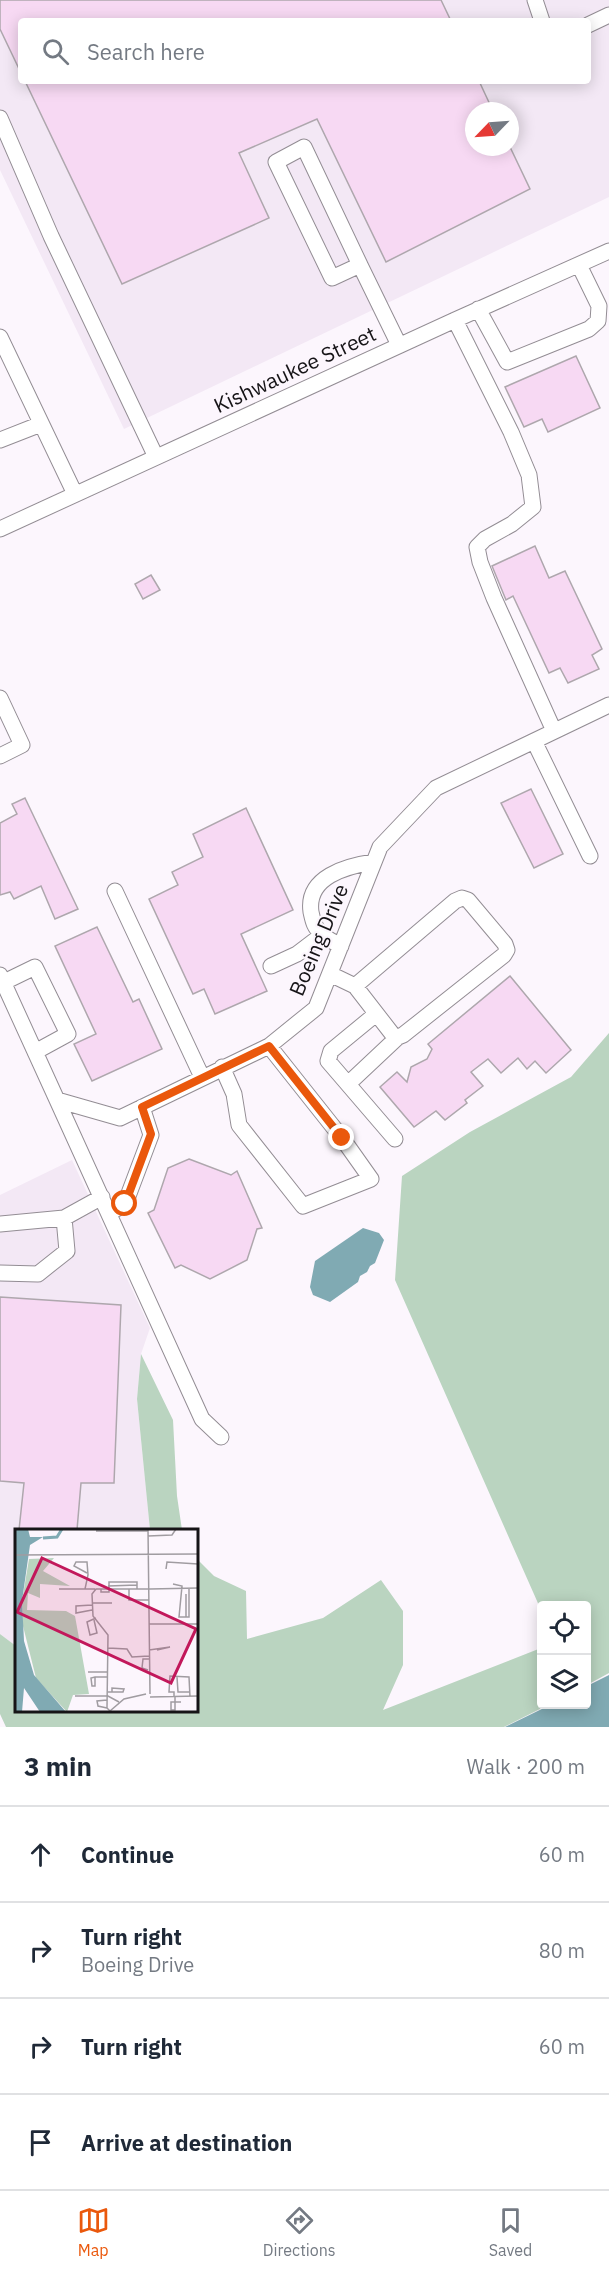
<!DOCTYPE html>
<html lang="en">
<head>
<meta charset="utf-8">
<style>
  body { margin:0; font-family:"IBM Plex Sans",sans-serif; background:#f6f6f7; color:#1f2937 }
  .controls { position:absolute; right:18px; bottom:18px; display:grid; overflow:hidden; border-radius:6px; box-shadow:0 3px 15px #0003 }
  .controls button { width:54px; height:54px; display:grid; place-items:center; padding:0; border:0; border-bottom:2px solid #e0e1e3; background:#fff; color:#1f2937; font:30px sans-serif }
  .compass { position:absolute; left:465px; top:102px; width:54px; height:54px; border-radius:50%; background:#fff; box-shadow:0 3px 15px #0003; rotate:245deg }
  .stop { position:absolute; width:18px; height:18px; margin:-14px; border:4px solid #ea580c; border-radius:50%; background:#fff }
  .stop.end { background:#ea580c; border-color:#fff; box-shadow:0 2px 6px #0008 }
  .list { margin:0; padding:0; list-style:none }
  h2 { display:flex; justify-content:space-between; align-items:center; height:78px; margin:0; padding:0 24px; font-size:26px }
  h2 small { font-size:20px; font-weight:400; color:#747a83 }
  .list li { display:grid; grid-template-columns:39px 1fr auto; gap:18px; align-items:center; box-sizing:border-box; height:96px; padding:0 24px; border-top:2px solid #e0e1e3 }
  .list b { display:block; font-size:22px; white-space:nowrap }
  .list p { margin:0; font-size:20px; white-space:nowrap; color:#747a83 }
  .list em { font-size:20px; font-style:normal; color:#747a83 }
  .icon { flex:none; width:33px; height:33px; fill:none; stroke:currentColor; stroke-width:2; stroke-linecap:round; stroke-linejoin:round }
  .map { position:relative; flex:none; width:609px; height:1727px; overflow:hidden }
  .search { position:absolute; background:#fff; box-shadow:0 3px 15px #0003; left:18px; right:18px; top:18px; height:66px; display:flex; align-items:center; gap:15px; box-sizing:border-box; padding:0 21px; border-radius:6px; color:#747a83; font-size:22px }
  .sheet { height:462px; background:#fff }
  nav { display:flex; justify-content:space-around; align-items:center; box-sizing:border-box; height:84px; border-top:2px solid #e0e1e3; background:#fff; font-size:16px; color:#747a83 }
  nav a { display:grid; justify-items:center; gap:3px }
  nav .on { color:#ea580c }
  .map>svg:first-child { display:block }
  .built { fill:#f3e8f5; fill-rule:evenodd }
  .green { fill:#bad4c0 }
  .water { fill:#80aab3 }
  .building { fill:#f7d9f3; stroke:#aea7ad; stroke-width:1.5 }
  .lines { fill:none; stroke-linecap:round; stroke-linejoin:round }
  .minor-casing { stroke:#938d94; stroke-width:17 }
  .minor { stroke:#fff; stroke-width:15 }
  .route { stroke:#ea580c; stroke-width:8 }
  .labels { text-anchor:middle; stroke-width:4.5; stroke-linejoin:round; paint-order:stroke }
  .street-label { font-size:21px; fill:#161417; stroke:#fcf6fd }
  .inset-river { fill:none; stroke:#80aab3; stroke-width:3 }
  .inset-road { fill:none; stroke:#a09ca1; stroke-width:1.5 }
  .view { fill:#c2185b; fill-opacity:0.15; stroke:#c2185b; stroke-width:3 }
  .inset-edge { fill:none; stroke:#161417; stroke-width:3 }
</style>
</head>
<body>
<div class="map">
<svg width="609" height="1727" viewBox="0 0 609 1727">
  <rect width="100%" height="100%" fill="#fcf6fd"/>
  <path class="built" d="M 0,0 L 609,0 L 609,197 L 124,429 L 0,170 ZM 21,21 L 588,21 L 588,81 L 21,81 ZM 474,111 L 510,111 L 510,147 L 474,147 Z
    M 72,1160 L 150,1328 L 141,1354 L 137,1399 L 150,1530 L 16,1530 L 16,1646 L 0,1634 L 0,1195 Z"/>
  <path class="green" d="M 609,1033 L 609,1673 L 587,1685 L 586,1606 L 542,1606 L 541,1610 L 395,1280 L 402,1176 L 470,1132 L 571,1077 Z
    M 141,1354 L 173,1420 L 177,1496 L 182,1530 L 150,1530 L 137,1399 Z
    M 197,1559 L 214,1576 L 246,1591 L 247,1639 L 323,1618 L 381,1580 L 403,1611 L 403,1665 L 383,1710 L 541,1648 L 542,1704 L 548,1705 L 504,1727 L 6,1727 L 0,1714 L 0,1634 L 16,1646 L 16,1710 L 196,1710 Z"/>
  <path class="water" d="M 363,1228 L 379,1233 L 384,1240 L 375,1263 L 370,1266 L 367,1272 L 360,1276 L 358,1282 L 330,1302 L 313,1295 L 310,1287 L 315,1261 Z
    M 609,1675 L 609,1727 L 505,1727 L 550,1705 L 586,1704 L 587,1686 Z"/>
  <path class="building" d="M 0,0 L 441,0 L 451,21 L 21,21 L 21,73 L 0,29 Z
    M 25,81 L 479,81 L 493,111 L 474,111 L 474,147 L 510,147 L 530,189 L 386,262 L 317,119 L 239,153 L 269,218 L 122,284 Z
    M 576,356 L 600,408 L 548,432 L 542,419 L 524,427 L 505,387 Z
    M 535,546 L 549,578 L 565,571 L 602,649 L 592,655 L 599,669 L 568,683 L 560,668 L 549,673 L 513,596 L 506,600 L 492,566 Z
    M 151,575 L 160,590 L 143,599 L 135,584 Z
    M 531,789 L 563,854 L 534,868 L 501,803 Z
    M 25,798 L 78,909 L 55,919 L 41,886 L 14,899 L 10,892 L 0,895 L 0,823 L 17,814 L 12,804 Z
    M 246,808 L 293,910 L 241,934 L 267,991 L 215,1014 L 204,989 L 193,994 L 149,899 L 178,885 L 172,872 L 203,857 L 193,834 Z
    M 97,927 L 133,1002 L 139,999 L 162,1049 L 92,1081 L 74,1044 L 96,1034 L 55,946 Z
    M 510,976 L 571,1050 L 546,1073 L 535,1061 L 527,1069 L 518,1058 L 501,1073 L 488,1059 L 471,1072 L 483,1086 L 465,1100 L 467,1103 L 445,1120 L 436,1111 L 414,1127 L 380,1087 L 397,1072 L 407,1082 L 411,1067 L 427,1059 L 432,1049 L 428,1044 Z
    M 189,1159 L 231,1175 L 237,1171 L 262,1228 L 257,1229 L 247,1260 L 210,1279 L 181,1265 L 175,1268 L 148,1213 L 154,1210 L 168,1168 Z
    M 0,1297 L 121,1305 L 114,1483 L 81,1483 L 77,1530 L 19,1530 L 24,1483 L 0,1481 Z"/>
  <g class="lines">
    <defs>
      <path id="minor" d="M 535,0 L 542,21
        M 588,25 L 609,15
        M 0,118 L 51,236 L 156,457
        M 360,265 L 304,147 L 276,162 L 332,278 L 360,265 L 399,345
        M 478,309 L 507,362 L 589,329 L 598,321 L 599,306 L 579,265
        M 455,320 L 511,432 L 529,475 L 533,507 L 512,524 L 485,539 L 477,547 L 480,562 L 494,598 L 554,731
        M 0,337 L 75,494
        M 0,440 L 41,424
        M 0,529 L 455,320 L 609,251
        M 0,698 L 22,745 L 0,756
        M 534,741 L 590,856
        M 115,891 L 202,1077
        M 341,946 C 334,942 326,939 321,933 C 314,927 313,921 311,912 C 306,877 346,866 374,862
        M 271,966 L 297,954 L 322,935
        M 330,974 L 355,986 L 393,1035 L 398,1037 L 403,1035 L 504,955 L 507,950 L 505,944 L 468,900 L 462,898 L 455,901 L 355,986
        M 0,975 L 57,1100 L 120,1118 L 269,1046 L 316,1008 L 380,847 L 436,788 L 609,705
        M 0,984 L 35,967 L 68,1034 L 35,1052
        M 376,1014 L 331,1051 L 328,1061 L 395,1139
        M 222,1067 L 234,1094 L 239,1125 L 303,1206 L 371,1179 L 342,1138 L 269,1046
        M 348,1084 L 398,1037
        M 57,1100 L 202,1419 L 221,1437
        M 109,1213 L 125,1204 L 151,1135 L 142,1107
        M 0,1224 L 64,1218 L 102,1197
        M 0,1273 L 38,1274 L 67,1251 L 64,1218"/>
    </defs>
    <use href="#minor" class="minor-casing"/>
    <use href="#minor" class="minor"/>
  </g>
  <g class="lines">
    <path class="route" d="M 125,1204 L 151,1134 L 142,1107 L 269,1046 L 342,1138"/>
  </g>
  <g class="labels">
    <g class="street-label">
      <text transform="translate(295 370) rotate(-25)" y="7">Kishwaukee Street</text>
      <text transform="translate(319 940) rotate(-67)" y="7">Boeing Drive</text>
    </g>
  </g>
  <g transform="translate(15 1529)">
    <rect width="183" height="183" fill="#fcf6fd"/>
    <path d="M 39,29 L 28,42 L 55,57 L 25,55 L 25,69 L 13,64 L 12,81 L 51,82 L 60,87 L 74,165 L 58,166 L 52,183 L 21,149 L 8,97 L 7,72 L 14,30 Z" fill="#bad4c0"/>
    <path d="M 0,0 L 13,0 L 15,8 L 28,8 L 15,16 L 7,72 L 9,112 L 19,146 L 51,183 L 25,183 L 9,159 L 7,183 L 0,183 Z" fill="#80aab3"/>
    <path class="inset-river" d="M 28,9 L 42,8 L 47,0"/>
    <path class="inset-road" d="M 133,0 L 135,165M 81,2 L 133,2M 133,7 L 157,6 L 161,0M 0,26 L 183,25M 151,40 L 152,33 L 183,35M 158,55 L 167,57 L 164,88 L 174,88 L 174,59M 93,57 L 122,56M 44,60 L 80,60M 70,60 L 73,46 L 72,33 L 61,33 L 59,37 L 72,44M 86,60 L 86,63 L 94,63 L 94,53 L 122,53 L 122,60M 114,60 L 114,71 L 134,71M 135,60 L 183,59M 171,65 L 171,88M 77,74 L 97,74M 77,81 L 61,84 L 61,77 L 77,76M 79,91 L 82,104 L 75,106 L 72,93 L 81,89M 134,95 L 183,95M 93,119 L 112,120 L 117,128 L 134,127M 134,121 L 155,118 L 142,121M 133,141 L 127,139 L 128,130 L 134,130M 73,143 L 93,143M 80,148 L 80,157 L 77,157 L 76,149 L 80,148 L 93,148M 162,148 L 163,163 L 175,163M 93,163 L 108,163 L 109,160 L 97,159 L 97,163M 60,167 L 93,167 L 104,173M 160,167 L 160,181 L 156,181 L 156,173 L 166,173M 135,168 L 183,167M 159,168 L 159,163 L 154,163 L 155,147 L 174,148 L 175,168M 92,171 L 82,172 L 83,177 L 92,179M 95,182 L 92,179 L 93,106 L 78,87 L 77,65 L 81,60 L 145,60M 95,182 L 109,170 L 131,165"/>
    <path class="view" d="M 27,29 L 181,100 L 156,154 L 2,83 Z"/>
    <rect width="183" height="183" class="inset-edge"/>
  </g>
</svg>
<div class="controls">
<button><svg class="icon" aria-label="locate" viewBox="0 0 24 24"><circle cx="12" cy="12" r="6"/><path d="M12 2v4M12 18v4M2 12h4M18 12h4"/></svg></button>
<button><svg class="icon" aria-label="layers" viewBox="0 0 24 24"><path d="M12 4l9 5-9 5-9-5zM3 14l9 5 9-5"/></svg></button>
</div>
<svg class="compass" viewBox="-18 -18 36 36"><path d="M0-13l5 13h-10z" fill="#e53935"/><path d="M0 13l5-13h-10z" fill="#747a83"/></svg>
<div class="stop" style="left:125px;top:1204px"></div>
<div class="stop end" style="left:342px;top:1138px"></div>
<div class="search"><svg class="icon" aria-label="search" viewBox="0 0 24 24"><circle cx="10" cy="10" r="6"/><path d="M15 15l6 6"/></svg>Search here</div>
</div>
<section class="sheet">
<h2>3 min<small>Walk · 200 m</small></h2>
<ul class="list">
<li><svg class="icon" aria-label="ahead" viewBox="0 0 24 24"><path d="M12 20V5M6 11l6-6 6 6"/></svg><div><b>Continue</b></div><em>60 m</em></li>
<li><svg class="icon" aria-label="right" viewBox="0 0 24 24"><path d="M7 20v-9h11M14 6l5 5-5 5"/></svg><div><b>Turn right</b><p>Boeing Drive</p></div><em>80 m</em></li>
<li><svg class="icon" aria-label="right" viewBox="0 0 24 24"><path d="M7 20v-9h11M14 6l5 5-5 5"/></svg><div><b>Turn right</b></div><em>60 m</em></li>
<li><svg class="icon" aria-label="arrive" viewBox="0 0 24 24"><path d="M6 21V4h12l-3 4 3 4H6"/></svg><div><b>Arrive at destination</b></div></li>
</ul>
</section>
<nav>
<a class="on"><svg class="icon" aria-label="map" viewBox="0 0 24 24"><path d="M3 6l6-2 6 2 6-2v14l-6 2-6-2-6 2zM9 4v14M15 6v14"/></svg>Map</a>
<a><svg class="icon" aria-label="directions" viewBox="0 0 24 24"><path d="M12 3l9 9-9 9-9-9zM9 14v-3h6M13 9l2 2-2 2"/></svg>Directions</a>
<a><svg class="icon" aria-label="saved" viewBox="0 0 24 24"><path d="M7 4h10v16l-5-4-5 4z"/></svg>Saved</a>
</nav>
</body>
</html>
